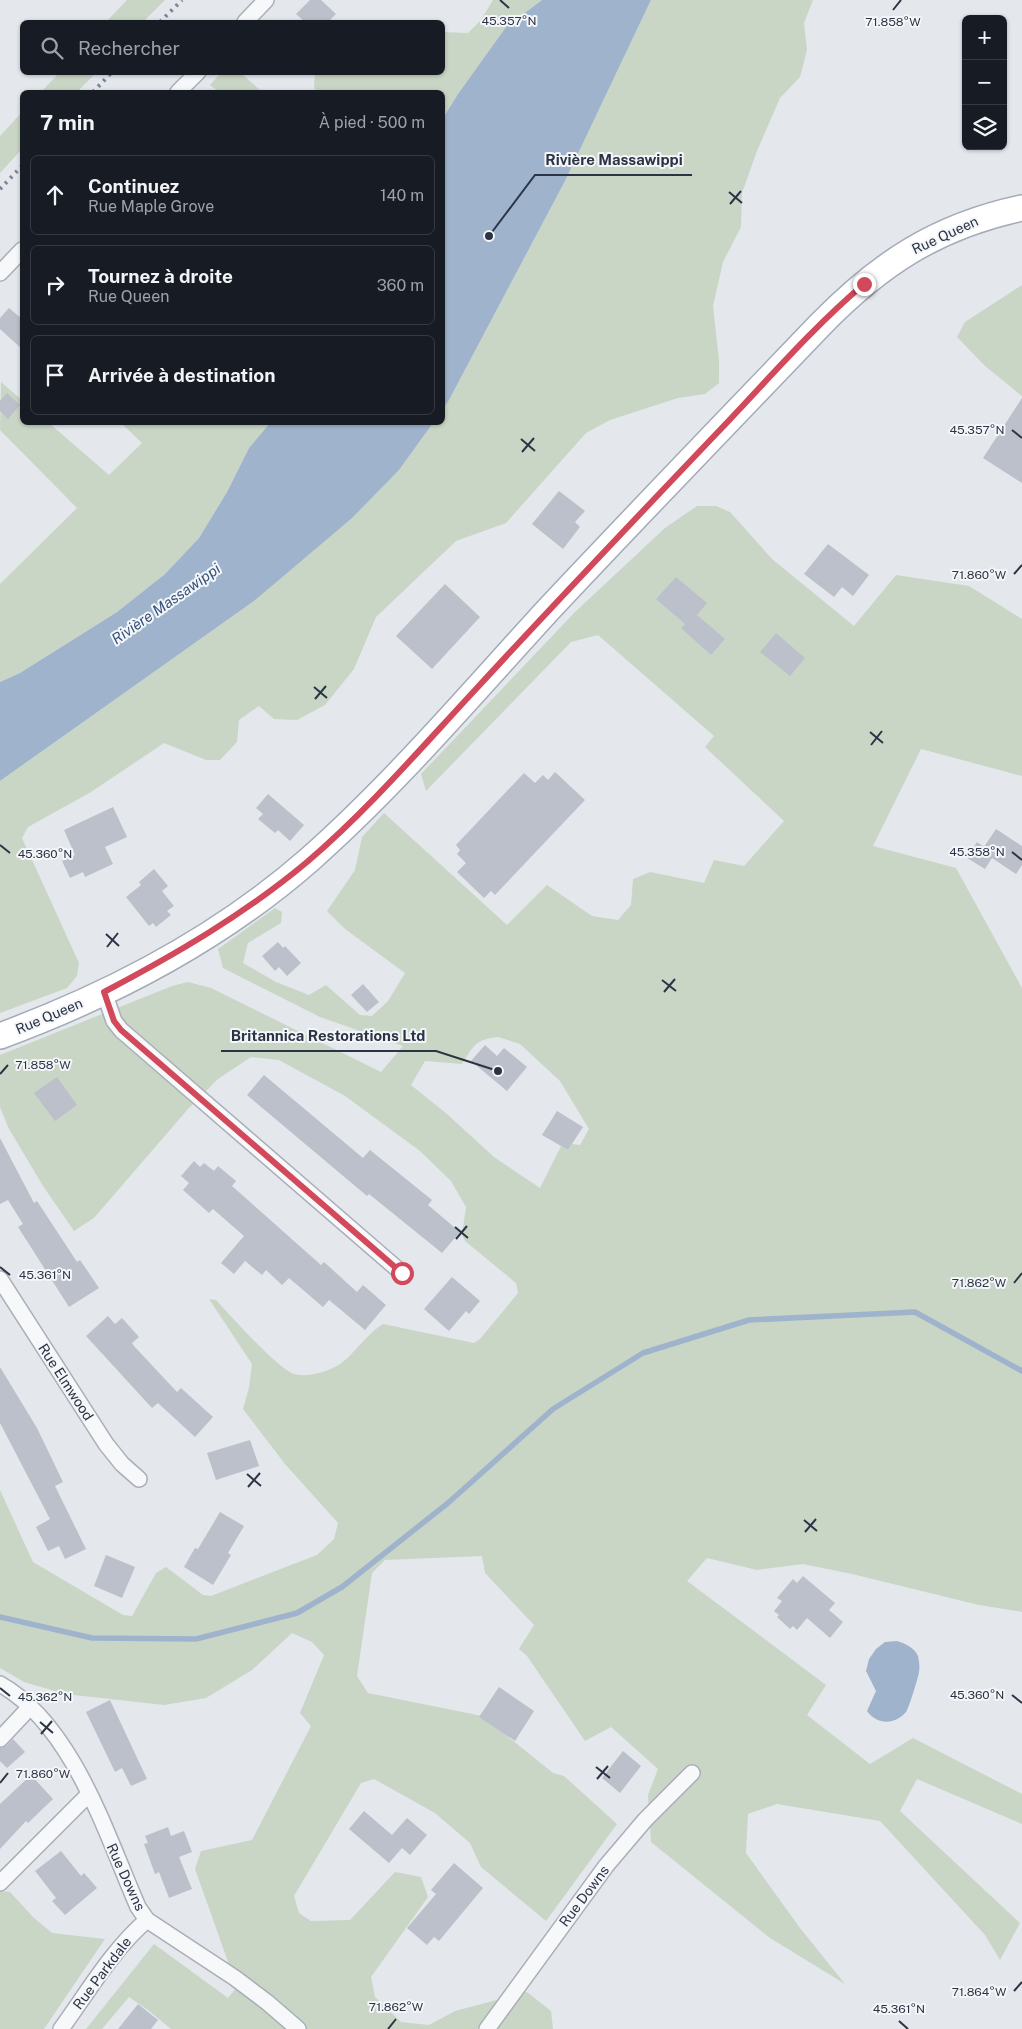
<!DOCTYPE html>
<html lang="fr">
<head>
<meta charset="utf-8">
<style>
  body { margin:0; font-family:"Public Sans",sans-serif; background:#20242c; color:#f1f3f6 }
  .controls { position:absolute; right:15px; top:15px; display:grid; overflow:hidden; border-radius:8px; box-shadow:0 1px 4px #0004 }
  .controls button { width:45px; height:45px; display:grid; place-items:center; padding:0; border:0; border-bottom:1px solid #363941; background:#171b24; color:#f1f3f6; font:25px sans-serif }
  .stop { position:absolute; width:15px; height:15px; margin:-11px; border:4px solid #d1495b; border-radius:50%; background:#fff }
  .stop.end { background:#d1495b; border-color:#fff; box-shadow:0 1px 5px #0008 }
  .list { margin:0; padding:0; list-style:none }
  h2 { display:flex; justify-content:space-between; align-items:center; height:65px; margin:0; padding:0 20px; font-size:21px }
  h2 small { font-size:16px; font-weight:400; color:#9ea1a6 }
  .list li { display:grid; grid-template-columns:32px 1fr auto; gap:15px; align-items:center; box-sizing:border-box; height:80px; margin:0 10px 10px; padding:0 10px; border:1px solid #363941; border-radius:8px }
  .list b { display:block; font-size:19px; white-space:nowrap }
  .list p { margin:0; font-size:16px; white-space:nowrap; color:#9ea1a6 }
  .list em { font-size:16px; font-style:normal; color:#9ea1a6 }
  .icon { flex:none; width:28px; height:28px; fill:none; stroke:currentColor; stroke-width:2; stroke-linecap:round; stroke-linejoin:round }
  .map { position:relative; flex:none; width:1022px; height:2029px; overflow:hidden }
  .search { position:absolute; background:#171b24; box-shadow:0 1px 4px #0004; left:20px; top:20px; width:425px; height:55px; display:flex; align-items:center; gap:12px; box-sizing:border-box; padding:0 18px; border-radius:8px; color:#9ea1a6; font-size:19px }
  .panel { position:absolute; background:#171b24; box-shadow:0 1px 4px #0004; left:20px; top:90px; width:425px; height:335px; border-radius:8px }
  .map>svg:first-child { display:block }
  .green { fill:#c9d6c5; fill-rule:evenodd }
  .water { fill:#9fb4cc }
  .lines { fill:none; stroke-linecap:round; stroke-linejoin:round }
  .stream { stroke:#9fb4cc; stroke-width:5.5 }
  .building { fill:#bbc0ca }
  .minor-casing { stroke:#a9aeb7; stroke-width:18 }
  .primary-casing { stroke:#a3abb8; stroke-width:28 }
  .minor { stroke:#f7f8fa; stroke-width:15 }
  .primary { stroke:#fff; stroke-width:25 }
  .rail { stroke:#7d8696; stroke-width:4; stroke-dasharray:2.5 5; stroke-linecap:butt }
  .route { stroke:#d1495b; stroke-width:6 }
  .ticks { fill:none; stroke:#2b3445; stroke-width:2 }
  .labels { text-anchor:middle; stroke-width:4; stroke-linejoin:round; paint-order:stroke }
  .street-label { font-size:14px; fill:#2b3445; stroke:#f4f6f9 }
  .water-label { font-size:15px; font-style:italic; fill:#34527a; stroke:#f4f6f9 }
  .ticks-label { font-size:12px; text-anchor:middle; fill:#2b3445; stroke:#f4f6f9; stroke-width:4; stroke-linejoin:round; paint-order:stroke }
  .leader { fill:none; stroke:#2b3445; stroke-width:2 }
  .callout-dot { fill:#2b3445; stroke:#f4f6f9; stroke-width:2 }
  .callout-label { font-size:15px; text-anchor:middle; font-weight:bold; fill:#2b3445; stroke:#f4f6f9; stroke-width:4; stroke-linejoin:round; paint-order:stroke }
</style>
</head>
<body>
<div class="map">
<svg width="1022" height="2029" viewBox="0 0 1022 2029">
  <rect width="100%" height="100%" fill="#e4e7ec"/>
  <path class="green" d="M 127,0 L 165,0 L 143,22 L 106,22 Z
    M 493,0 L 542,0 L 506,27 L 458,94 L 443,118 L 442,92 L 318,92 L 314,88 L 315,72 L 442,72 L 443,32 L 468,33 L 481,20 Z
    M 651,0 L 813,0 L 804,23 L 807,50 L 800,77 L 780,98 L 757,151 L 742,193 L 741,227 L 723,262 L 713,306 L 719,361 L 719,383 L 705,394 L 678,398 L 610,420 L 586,433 L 506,523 L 456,541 L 376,617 L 354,669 L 325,705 L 297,720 L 274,719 L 259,706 L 239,720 L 237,742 L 220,760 L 206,760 L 164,743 L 91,792 L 28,827 L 22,838 L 79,963 L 77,976 L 67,988 L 0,1013 L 0,781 L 254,601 L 399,470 L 433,423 L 442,422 L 443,409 L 449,400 L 565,181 Z
    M 60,72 L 96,72 L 96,73 L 77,92 L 41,92 Z
    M 221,73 L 241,73 L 262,92 L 219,92 L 210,85 Z
    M 22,112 L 22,149 L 0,173 L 0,136 Z
    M 1022,285 L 1022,396 L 985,366 L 957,337 L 965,322 Z
    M 1,382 L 22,400 L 22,422 L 49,423 L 109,475 L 142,443 L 121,423 L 270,423 L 249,448 L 227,492 L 199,538 L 165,574 L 117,612 L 20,673 L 0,682 L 0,584 L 77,508 L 0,430 Z
    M 697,506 L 716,506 L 730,512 L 772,559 L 854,626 L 896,575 L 969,586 L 1022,619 L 1022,776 L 921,749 L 873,846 L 956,868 L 1022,988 L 1022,1612 L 979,1605 L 852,1574 L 803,1564 L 757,1570 L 707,1558 L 687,1581 L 826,1685 L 807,1715 L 870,1764 L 913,1738 L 1022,1794 L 1022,1824 L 917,1779 L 900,1811 L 1020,1923 L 1000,1960 L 985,1935 L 880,1821 L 777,1804 L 748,1814 L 746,1853 L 800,1928 L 845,1984 L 770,1938 L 651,1842 L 648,1795 L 658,1769 L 611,1727 L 585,1741 L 527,1656 L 519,1649 L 534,1625 L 485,1573 L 482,1556 L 385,1560 L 372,1573 L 357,1676 L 368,1693 L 482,1716 L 553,1773 L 564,1776 L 617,1824 L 546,1921 L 481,1867 L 470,1843 L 435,1813 L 374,1779 L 361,1783 L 294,1896 L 299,1913 L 311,1921 L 350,1920 L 395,1872 L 421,1877 L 428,1897 L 371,1977 L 375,1997 L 401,2022 L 429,2025 L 455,2011 L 527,1992 L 551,2011 L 553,2029 L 171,2029 L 148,2010 L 129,1997 L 102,2029 L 86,2029 L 154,1944 L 228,1998 L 237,1987 L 195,1869 L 201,1851 L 252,1840 L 311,1726 L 300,1713 L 324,1655 L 312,1642 L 292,1633 L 252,1670 L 206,1698 L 164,1705 L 65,1694 L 24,1682 L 0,1668 L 0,1490 L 33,1562 L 123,1615 L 132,1616 L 156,1573 L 166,1567 L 203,1595 L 211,1596 L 317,1555 L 334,1539 L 338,1523 L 285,1464 L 243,1409 L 249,1388 L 252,1364 L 209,1299 L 216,1300 C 230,1315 278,1369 294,1374 C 310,1378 332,1371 344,1361 C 358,1349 367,1334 383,1324 L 474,1343 L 480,1339 L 518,1293 L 516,1283 L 465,1241 L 462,1235 L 466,1207 L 451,1181 L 420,1151 L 345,1096 L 279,1060 L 251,1057 L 218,1079 L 188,1109 L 94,1218 L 74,1231 L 43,1186 L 9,1129 L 0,1107 L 0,1055 L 172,986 L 188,982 L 211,988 L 381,1072 L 403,1046 L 320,1017 L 223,968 L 218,949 L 275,908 L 282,912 L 281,923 L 248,943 L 243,963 L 276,982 L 309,995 L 326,985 L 360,1015 L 372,1016 L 388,1001 L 405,973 L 345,929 L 327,911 L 355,870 L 362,837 L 384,813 L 507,925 L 547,885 L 592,916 L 618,920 L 631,905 L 633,879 L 650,872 L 704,883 L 714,860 L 744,866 L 784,821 L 705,747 L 714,736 L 598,635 L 571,642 L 426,791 L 421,774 L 575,612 L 665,528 ZM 498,1037 L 520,1044 L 560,1081 L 589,1129 L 580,1145 L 572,1144 L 568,1150 L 561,1146 L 540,1188 L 494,1157 L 447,1114 L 411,1085 L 425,1061 L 462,1064 C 473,1047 475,1039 498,1037 Z
    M 0,1891 L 10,1892 L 34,1918 L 52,1933 L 105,1939 L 44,2029 L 0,2029 Z"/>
  <path class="water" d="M 542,0 L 651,0 L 565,181 L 449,400 L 443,409 L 443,118 L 458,94 L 506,27 Z
    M 270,423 L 433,423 L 399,470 L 352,518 L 254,601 L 0,781 L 0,682 L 20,673 L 117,612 L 165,574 L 199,538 L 227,492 L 249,448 Z
    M 897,1641 C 904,1643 915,1648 918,1656 C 919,1660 920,1667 919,1672 C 918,1678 909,1708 906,1712 C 895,1725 877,1725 867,1711 L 876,1691 L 866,1671 L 869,1659 L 876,1649 L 885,1642 Z"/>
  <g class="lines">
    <path class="stream" d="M 0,1617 L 92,1638 L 196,1639 L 297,1613 L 342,1587 L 448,1503 L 553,1409 L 643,1353 L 749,1320 L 915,1312 L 1022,1371"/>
  </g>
  <path class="building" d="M 310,0 L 321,0 L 336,14 L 328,22 L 305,22 L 296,14 Z
    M 9,308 L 22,319 L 22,349 L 0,329 L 0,318 Z
    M 7,393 L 20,405 L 8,419 L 0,411 L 0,401 Z
    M 1022,398 L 1022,483 L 983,458 Z
    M 559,491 L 585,511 L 575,522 L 580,527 L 563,549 L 532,524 Z
    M 828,544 L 869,575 L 853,596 L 842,587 L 834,597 L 804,574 Z
    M 676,577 L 707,603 L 697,615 L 725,639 L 711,655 L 681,628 L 685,624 L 656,599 Z
    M 445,584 L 480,617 L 432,669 L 396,636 Z
    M 776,633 L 805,658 L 790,676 L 760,652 Z
    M 555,772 L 585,800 L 495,895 L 491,891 L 484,898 L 457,872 L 466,863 L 457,854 L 460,850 L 456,845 L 524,773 L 535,783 L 543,775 L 548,780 Z
    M 268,794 L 304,825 L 290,841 L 278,830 L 275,833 L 258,819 L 263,814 L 256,808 Z
    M 113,807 L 127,837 L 105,847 L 113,864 L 85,877 L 83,872 L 70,878 L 62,861 L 75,855 L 64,830 Z
    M 996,829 L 1022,846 L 1022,865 L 1016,874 L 992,858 L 985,869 L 967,858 L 977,842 L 984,847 Z
    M 154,869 L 168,886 L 162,891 L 174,906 L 167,911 L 171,915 L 156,927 L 153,923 L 149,926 L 126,897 L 141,885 L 139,882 Z
    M 278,942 L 283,948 L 285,946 L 301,963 L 287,976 L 279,967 L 275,971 L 262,956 Z
    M 363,984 L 379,1002 L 367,1012 L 351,995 Z
    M 485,1045 L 497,1056 L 504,1048 L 527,1067 L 507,1091 L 471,1061 Z
    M 264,1075 L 363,1158 L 370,1150 L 432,1200 L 428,1205 L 460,1232 L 442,1253 L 369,1194 L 367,1196 L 247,1095 Z
    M 57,1077 L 77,1105 L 55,1121 L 34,1093 Z
    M 557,1111 L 583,1127 L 568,1150 L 542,1135 Z
    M 0,1138 L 34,1203 L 37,1201 L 77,1262 L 80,1260 L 99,1288 L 69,1307 L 18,1227 L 23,1224 L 8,1200 L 0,1204 Z
    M 194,1161 L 200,1167 L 204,1163 L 214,1171 L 218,1166 L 236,1181 L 232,1186 L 321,1265 L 324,1262 L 357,1292 L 363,1285 L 386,1305 L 365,1330 L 329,1300 L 323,1307 L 289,1278 L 282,1285 L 266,1270 L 262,1275 L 245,1261 L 234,1274 L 221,1263 L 244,1236 L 213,1209 L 209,1213 L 183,1190 L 189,1183 L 181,1176 Z
    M 452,1277 L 480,1301 L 469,1314 L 466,1311 L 449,1331 L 424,1309 Z
    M 108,1316 L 115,1324 L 122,1318 L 139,1337 L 132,1343 L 134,1346 L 177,1392 L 181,1388 L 213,1417 L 195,1437 L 158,1403 L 152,1408 L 86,1336 Z
    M 0,1367 L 37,1428 L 63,1482 L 55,1486 L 86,1549 L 65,1559 L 59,1546 L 48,1551 L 36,1527 L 50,1519 L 0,1423 Z
    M 250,1440 L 259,1466 L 216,1480 L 207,1453 Z
    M 220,1512 L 244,1526 L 228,1553 L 231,1555 L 213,1585 L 184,1567 L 195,1548 L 198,1549 Z
    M 106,1555 L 135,1567 L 122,1598 L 94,1586 Z
    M 803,1576 L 835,1603 L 829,1610 L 843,1622 L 830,1638 L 807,1618 L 797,1630 L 793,1626 L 790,1629 L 777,1617 L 779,1615 L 774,1611 L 782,1601 L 777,1598 L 793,1579 L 797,1583 Z
    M 499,1687 L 534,1711 L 515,1741 L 479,1717 Z
    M 110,1700 L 147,1779 L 131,1786 L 122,1768 L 115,1772 L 86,1712 Z
    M 13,1739 L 25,1752 L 7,1768 L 0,1761 L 0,1748 L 6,1746 Z
    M 623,1751 L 641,1766 L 620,1793 L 602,1778 Z
    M 31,1775 L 53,1799 L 28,1823 L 26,1821 L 0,1849 L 0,1804 Z
    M 364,1811 L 392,1835 L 407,1818 L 427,1835 L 410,1855 L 402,1848 L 389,1863 L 349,1829 Z
    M 168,1827 L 171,1836 L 184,1831 L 192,1852 L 179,1857 L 192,1889 L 169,1898 L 159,1872 L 155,1874 L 144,1844 L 148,1843 L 145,1836 Z
    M 61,1851 L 81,1876 L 84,1873 L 97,1888 L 65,1915 L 52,1901 L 56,1898 L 35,1871 Z
    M 454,1863 L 483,1888 L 439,1941 L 434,1937 L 427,1945 L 407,1928 L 436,1894 L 431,1890 Z
    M 138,2004 L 158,2020 L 151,2029 L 118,2029 Z"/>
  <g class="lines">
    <defs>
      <path id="minor" d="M 245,22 L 266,0
        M 178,92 L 198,72
        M 0,273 L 22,250
        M 104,992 L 114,1021 L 121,1030 L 402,1273
        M 0,1279 L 106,1444 L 122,1464 L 139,1479
        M 0,1684 C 73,1725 106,1834 138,1907 L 147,1920 L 235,1978 L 268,2003 L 298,2029
        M 0,1739 L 30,1707
        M 0,1883 L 89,1794
        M 61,2029 C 88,1992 112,1950 147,1920
        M 487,2029 L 606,1866 L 645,1820 L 692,1773"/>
      <path id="primary" d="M 0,1036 C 111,995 220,938 309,860 C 396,783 471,694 549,609 C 638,514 729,420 819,326 C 879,264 937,226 1022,208"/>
    </defs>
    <use href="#minor" class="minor-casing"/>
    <use href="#primary" class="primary-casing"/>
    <use href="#minor" class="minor"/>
    <use href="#primary" class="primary"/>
    <path class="rail" d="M 160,22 L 182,0
      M 93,92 L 112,72
      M 0,189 L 22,166"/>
  </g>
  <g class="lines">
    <path class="route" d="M 402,1273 L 121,1030 L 114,1021 L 104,992 C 176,954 245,914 307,862 C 368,810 421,748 476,689 C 555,603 636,518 717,433 C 765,383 811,329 864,284"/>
  </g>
  <path class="ticks" d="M 500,0 L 509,8M 893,10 L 901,0M 729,192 L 742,203M 730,204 L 741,191M 1012,430 L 1022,438M 521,439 L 535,451M 522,452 L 534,438M 1014,574 L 1022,565M 314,687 L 327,698M 315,699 L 326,686M 870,732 L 883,743M 871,745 L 882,731M 0,845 L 10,853M 1012,852 L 1022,860M 106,934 L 119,946M 107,947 L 118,933M 662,980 L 676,991M 664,992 L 675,979M 0,1074 L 8,1065M 455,1227 L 468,1238M 456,1239 L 467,1226M 0,1267 L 10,1275M 1014,1283 L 1022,1273M 247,1474 L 261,1486M 248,1487 L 260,1473M 804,1520 L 817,1531M 805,1532 L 816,1519M 0,1688 L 10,1696M 1012,1695 L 1022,1703M 40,1722 L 53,1733M 41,1734 L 52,1721M 596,1767 L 610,1778M 597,1779 L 608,1766M 0,1783 L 8,1773M 1014,1991 L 1022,1982M 899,2021 L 908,2029M 388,2029 L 396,2019"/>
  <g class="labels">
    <g class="street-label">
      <text transform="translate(945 235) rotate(-25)" y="5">Rue Queen</text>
      <text transform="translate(49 1016) rotate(-23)" y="5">Rue Queen</text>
      <text transform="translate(66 1382) rotate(57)" y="5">Rue Elmwood</text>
      <text transform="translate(126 1877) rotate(65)" y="5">Rue Downs</text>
      <text transform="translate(584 1896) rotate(-53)" y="5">Rue Downs</text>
      <text transform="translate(102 1973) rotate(-53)" y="5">Rue Parkdale</text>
    </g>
    <g class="water-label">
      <text transform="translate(166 604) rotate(-35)" y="5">Rivière Massawippi</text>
    </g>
  </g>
  <g class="ticks-label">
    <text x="509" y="25">45.357°N</text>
    <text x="893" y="26">71.858°W</text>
    <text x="977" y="434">45.357°N</text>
    <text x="979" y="579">71.860°W</text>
    <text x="977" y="856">45.358°N</text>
    <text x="45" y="858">45.360°N</text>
    <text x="43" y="1069">71.858°W</text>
    <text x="45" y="1279">45.361°N</text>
    <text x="979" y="1287">71.862°W</text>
    <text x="977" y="1699">45.360°N</text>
    <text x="45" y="1701">45.362°N</text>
    <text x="43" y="1778">71.860°W</text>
    <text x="979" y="1996">71.864°W</text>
    <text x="396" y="2011">71.862°W</text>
    <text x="899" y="2013">45.361°N</text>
  </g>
  <path class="leader" d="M489 236L535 175H692M498 1071L436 1051H221"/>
  <g class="callout-dot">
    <circle cx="489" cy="236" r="5"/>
    <circle cx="498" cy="1071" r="5"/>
  </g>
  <g class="callout-label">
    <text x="614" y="165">Rivière Massawippi</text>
    <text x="328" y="1041">Britannica Restorations Ltd</text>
  </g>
</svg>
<div class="controls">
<button>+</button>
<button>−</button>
<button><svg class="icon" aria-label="layers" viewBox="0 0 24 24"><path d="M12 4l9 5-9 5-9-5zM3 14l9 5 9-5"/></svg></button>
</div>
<div class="stop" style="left:402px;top:1273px"></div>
<div class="stop end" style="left:864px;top:284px"></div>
<div class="search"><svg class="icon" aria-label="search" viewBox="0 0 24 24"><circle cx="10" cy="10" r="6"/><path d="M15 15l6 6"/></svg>Rechercher</div>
<section class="panel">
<h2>7 min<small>À pied · 500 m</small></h2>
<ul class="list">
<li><svg class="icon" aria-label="ahead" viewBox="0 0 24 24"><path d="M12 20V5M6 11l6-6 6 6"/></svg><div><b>Continuez</b><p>Rue Maple Grove</p></div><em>140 m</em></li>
<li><svg class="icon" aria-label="right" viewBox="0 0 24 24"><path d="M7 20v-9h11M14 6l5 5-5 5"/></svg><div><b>Tournez à droite</b><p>Rue Queen</p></div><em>360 m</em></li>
<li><svg class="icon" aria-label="arrive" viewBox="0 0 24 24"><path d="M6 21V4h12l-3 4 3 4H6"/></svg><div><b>Arrivée à destination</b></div></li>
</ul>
</section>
</div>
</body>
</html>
